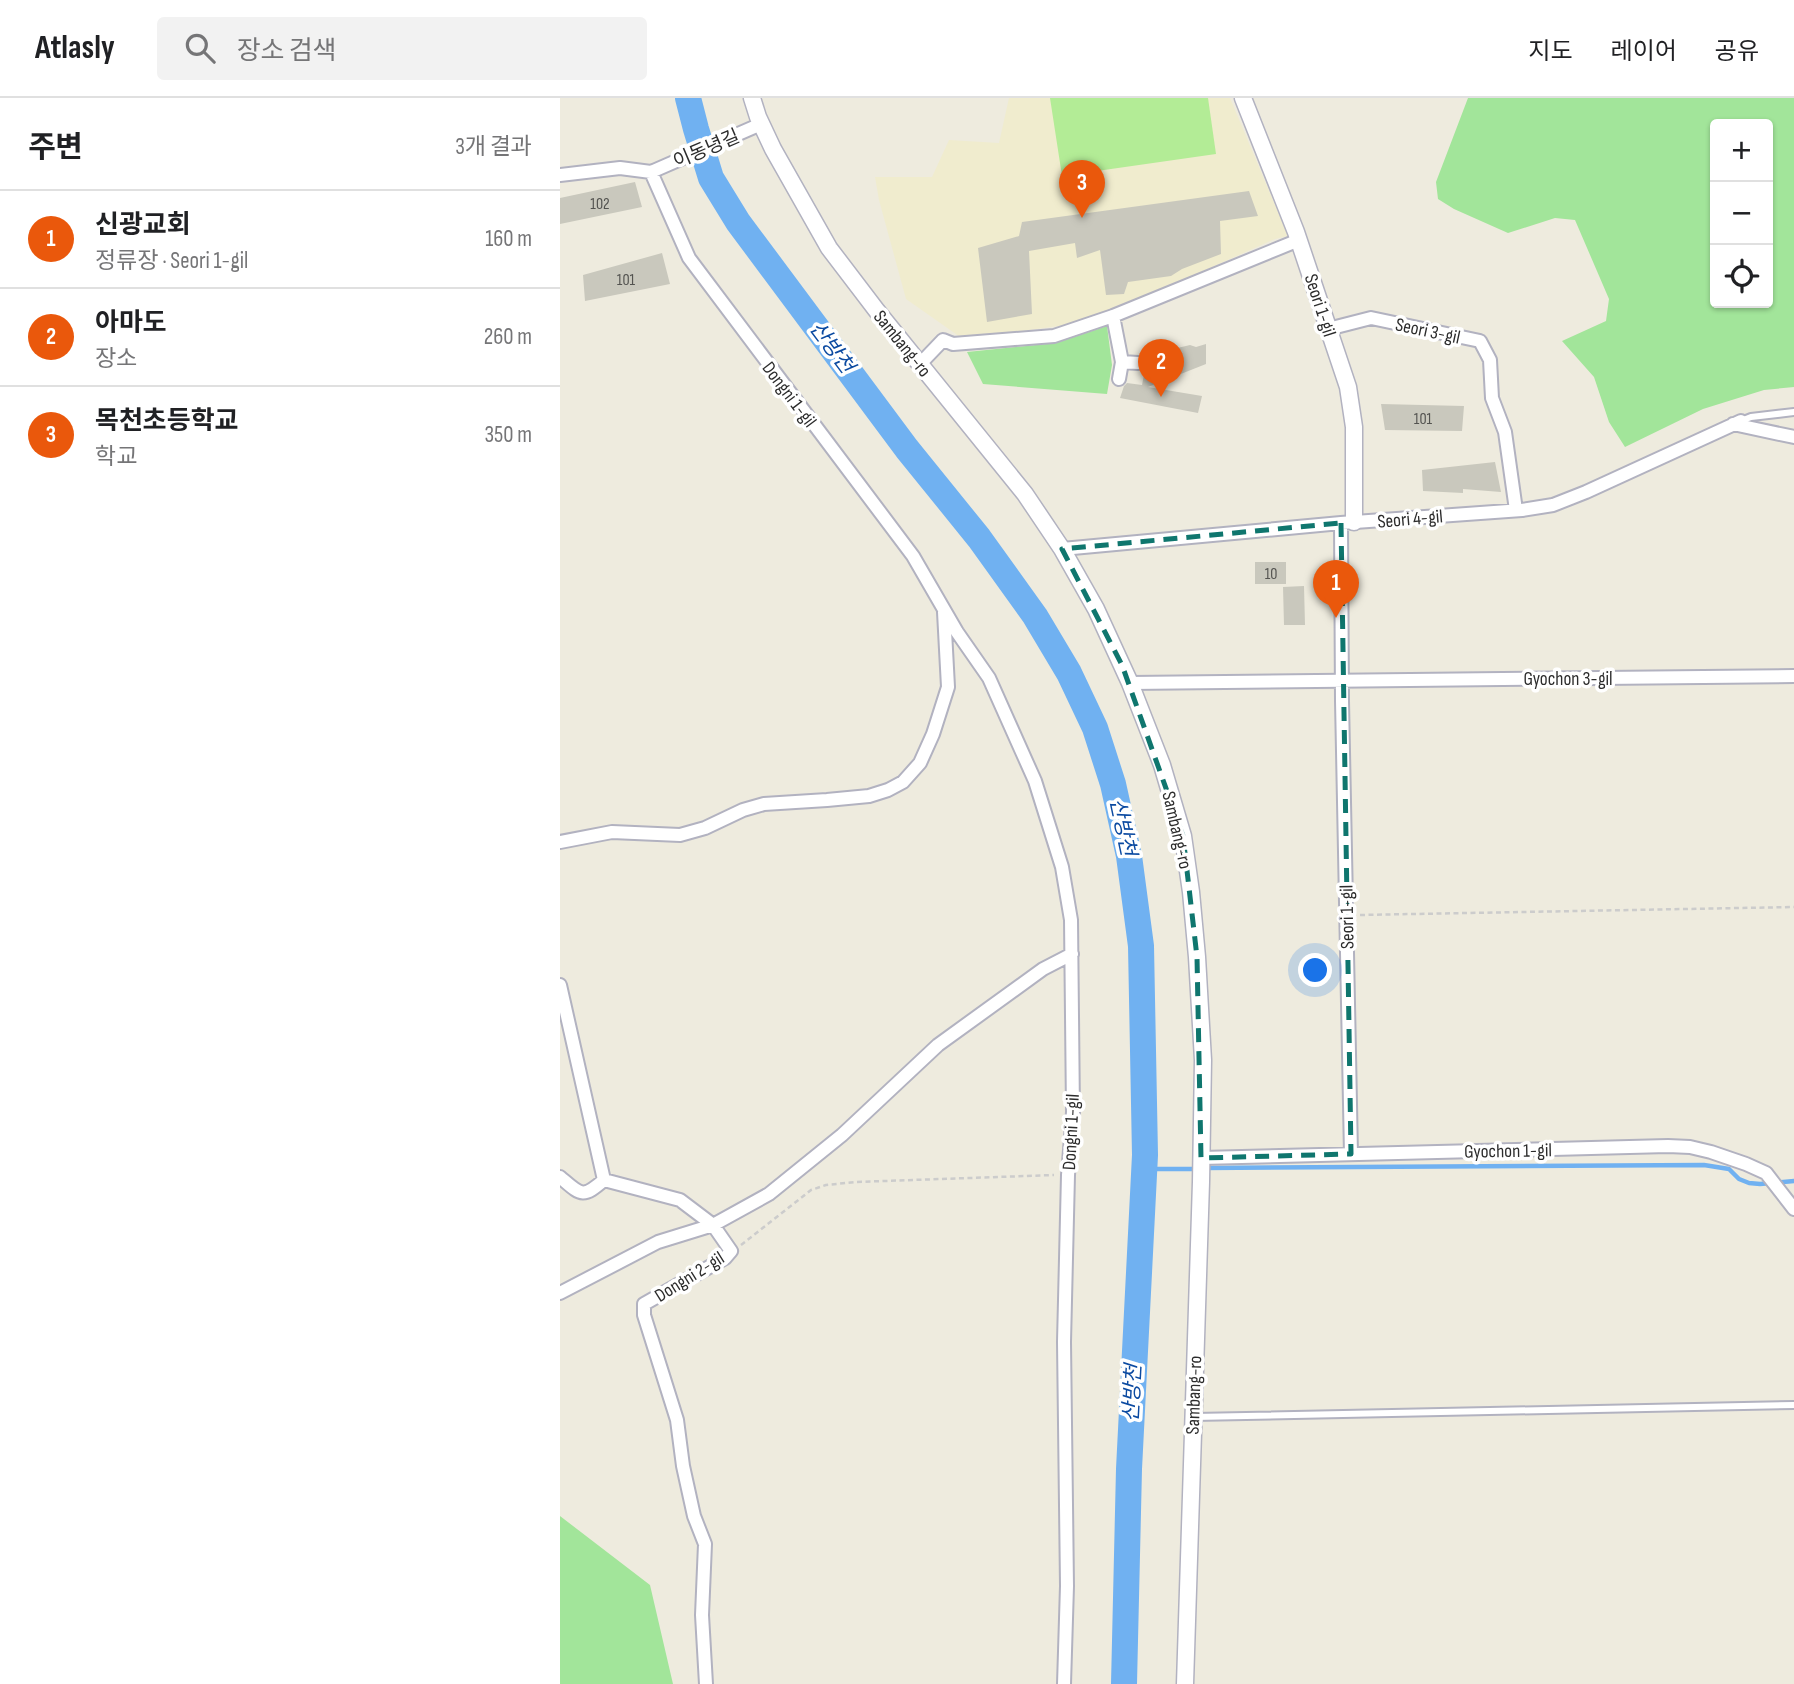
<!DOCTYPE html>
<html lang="ko">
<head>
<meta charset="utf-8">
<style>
  body { margin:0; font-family:"Sofia Sans Condensed","Noto Sans KR",sans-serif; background:#f2f2f2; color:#202124 }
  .controls { position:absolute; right:21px; top:21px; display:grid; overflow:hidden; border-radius:7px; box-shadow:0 2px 5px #0004 }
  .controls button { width:63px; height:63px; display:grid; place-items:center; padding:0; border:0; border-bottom:2px solid #e0e0e0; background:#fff; color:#202124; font:35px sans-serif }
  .you { position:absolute; left:756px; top:873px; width:24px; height:24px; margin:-18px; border:5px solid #fff; border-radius:50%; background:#1a73e8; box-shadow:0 0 0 10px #1a73e833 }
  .badge { display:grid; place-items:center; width:46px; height:46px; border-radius:50%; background:#ea580c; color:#fff; font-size:23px; font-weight:700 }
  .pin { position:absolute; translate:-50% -58px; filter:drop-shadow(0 2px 4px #0008) }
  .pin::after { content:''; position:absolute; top:37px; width:24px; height:21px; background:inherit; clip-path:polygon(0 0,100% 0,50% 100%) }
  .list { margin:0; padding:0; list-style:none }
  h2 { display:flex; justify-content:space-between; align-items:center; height:91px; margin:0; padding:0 28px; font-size:30px }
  h2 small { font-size:23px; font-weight:400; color:#757577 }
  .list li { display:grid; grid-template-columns:46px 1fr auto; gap:21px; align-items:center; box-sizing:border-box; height:98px; padding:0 28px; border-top:2px solid #e0e0e0 }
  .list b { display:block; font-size:26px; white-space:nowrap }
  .list p { margin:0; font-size:23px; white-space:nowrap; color:#757577 }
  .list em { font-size:23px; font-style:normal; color:#757577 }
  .icon { flex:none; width:38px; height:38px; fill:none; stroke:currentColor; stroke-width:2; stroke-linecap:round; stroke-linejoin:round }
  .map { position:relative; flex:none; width:1234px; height:1586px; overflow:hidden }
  header { display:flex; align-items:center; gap:42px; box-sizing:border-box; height:98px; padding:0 35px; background:#fff; border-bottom:2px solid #e0e0e0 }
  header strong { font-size:33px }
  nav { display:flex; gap:38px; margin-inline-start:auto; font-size:24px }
  .search { width:490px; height:63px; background:#f2f2f2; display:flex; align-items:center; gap:18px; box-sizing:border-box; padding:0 24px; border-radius:7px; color:#757577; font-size:26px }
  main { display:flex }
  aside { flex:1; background:#fff }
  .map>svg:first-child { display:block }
  .education { fill:#f0ecce }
  .green { fill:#a2e59a; fill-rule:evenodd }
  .pitch { fill:#b3ec96 }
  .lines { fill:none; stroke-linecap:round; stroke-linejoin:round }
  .stream { stroke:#70b1f1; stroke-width:4.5 }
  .river { stroke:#70b1f1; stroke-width:26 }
  .building { fill:#c9c8bd }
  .service-casing { stroke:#b2b2c0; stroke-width:10 }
  .minor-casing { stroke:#b2b2c0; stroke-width:16 }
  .tertiary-casing { stroke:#b2b2c0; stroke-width:19 }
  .path { stroke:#ccc; stroke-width:2.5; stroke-dasharray:5 3.5; stroke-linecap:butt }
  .service { stroke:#fff; stroke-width:6 }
  .minor { stroke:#fff; stroke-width:12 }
  .tertiary { stroke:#fff; stroke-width:16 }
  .marked { fill:none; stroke:#0f766e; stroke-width:5; stroke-dasharray:14 9; stroke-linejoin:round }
  .labels { text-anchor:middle; stroke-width:7; stroke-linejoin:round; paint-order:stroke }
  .number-label { font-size:16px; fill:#535350 }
  .street-label { font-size:19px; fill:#2c2c2c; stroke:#fff }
  .water-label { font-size:21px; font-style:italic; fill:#0b4aa1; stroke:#fff }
</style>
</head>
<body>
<header>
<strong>Atlasly</strong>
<div class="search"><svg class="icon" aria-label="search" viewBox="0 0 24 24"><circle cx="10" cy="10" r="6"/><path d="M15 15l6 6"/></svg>장소 검색</div>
<nav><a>지도</a><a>레이어</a><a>공유</a></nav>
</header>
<main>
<aside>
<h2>주변<small>3개 결과</small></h2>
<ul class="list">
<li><span class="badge">1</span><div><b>신광교회</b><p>정류장 · Seori 1-gil</p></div><em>160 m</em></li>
<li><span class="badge">2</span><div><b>아마도</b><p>장소</p></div><em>260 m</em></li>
<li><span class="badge">3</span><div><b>목천초등학교</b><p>학교</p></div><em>350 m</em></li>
</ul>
</aside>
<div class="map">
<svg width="1234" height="1586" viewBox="0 0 1234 1586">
  <rect width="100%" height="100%" fill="#eeebde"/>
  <path class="education" d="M 449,0 L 670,0 L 728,138 L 715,141 L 528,224 L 403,241 L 346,201 L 319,102 L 315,79 L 372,79 L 389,42 L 439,45 Z"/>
  <path class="green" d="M 908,0 L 1234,0 L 1234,289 L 1204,292 L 1143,311 L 1065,349 L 1049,324 L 1034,279 L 1002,243 L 1046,223 L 1049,201 L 1015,122 L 995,120 L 948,135 L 894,111 L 878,101 L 876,84 ZM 1208,26 L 1208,205 L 1155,205 L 1155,26 Z
    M 547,228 L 552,267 L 547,296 L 423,286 L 407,254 L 496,245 Z
    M 0,1418 L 90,1487 L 113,1586 L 0,1586 Z"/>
  <path class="pitch" d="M 490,0 L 648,0 L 656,56 L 502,78 Z"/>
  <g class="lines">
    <path class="stream" d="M 645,1070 L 1144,1067 L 1169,1071 L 1179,1081 L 1189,1085 L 1200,1086 L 1234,1083
      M 584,1071 L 636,1071"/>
    <path class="river" d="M 128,0 L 136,31 L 151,80 L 178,124 L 347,351 L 419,440 L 475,518 L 509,575 L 535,630 L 553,686 L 569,758 L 581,848 L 585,1057 L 569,1371 L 564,1586"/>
  </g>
  <path class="building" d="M 75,84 L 82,109 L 0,126 L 0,100 Z
    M 689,93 L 698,118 L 660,123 L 661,156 L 622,171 L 611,178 L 568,184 L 564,196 L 546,197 L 540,152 L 517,160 L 515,145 L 469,153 L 472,216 L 427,224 L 418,150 L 459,138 L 462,124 Z
    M 102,155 L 110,186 L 25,203 L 23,177 Z
    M 606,244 L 609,252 L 630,247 L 636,249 L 646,246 L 646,266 L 588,289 L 642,298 L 638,315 L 560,300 L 564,288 L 567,285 L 582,287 L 590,246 Z
    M 821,306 L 904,308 L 902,333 L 825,332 Z
    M 935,364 L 941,394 L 903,391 L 903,395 L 863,393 L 862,372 Z
    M 695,464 L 726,464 L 726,486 L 695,486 Z
    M 744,488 L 745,527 L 724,527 L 723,489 Z"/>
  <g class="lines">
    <defs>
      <path id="service" d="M 1181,323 L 1191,319 L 1234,314
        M 634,1319 L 1234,1307"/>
      <path id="minor" d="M 91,74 L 129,160 L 353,458 L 397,534 L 429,580 L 475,683 L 502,769 L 511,822 L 513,1014 L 508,1077 L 504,1244 L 507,1488 L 504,1586
        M 0,77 L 60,70 L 91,74 L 201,26
        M 553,218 L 562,264 L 559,281
        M 768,231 L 811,220 L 920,243 L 930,262 L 932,300 L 945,334 L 956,412
        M 562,264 L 578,265
        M 360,266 L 383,242 L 393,246 L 494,238 L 553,218 L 739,142
        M 1173,326 L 1234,339
        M 781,425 L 782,603 L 791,1056
        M 502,451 L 781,425 L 962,412 L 993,407 L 1026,394 L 1181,323
        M 570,585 L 1234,578
        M 0,744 L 52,734 L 120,737 L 145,730 L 183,712 L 204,706 L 267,702 L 309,698 L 328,692 L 343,684 L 360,665 L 373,636 L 388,589 L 384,514
        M 0,887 L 44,1082 L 120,1102 L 153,1127 L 171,1153 L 165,1160 L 84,1206 L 84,1217 L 117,1322 L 123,1368 L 134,1418 L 145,1446 L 142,1517 L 146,1586
        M 641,1060 L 1108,1048 L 1130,1049 L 1151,1054 L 1186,1066 L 1206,1075 L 1234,1111
        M 0,1079 C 21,1097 22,1101 44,1082
        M 0,1195 L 98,1144 L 153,1127 L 209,1096 L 282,1037 L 378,947 L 483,871 L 512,856"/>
      <path id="tertiary" d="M 192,0 L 198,19 L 213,51 L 269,150 L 317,213 L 465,396 L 502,451 L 536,511 L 570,585 L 602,667 L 623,738 L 631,794 L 637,859 L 643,962 L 641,1084 L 625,1586
        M 683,0 L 736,134 L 788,289 L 794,329 L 794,424"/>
    </defs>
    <use href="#service" class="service-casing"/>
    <use href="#minor" class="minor-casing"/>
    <use href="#tertiary" class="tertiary-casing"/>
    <path class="path" d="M 800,817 L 1234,809
      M 181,1147 L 251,1092 L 266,1087 L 296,1084 L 494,1077"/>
    <use href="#service" class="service"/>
    <use href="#minor" class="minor"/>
    <use href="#tertiary" class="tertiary"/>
  </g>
  <path class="marked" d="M 781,425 L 791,1056 L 641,1060 L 637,859 L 623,738 L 562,567 L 502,451 Z"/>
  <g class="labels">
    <g class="number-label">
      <text x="40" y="111">102</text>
      <text x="66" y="187">101</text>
      <text x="863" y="326">101</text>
      <text x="711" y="481">10</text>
    </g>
    <g class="street-label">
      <text transform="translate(146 50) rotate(-23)" y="7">이동녕길</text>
      <text transform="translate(761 207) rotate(72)" y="7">Seori 1-gil</text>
      <text transform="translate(868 232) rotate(12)" y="7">Seori 3-gil</text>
      <text transform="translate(343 245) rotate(51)" y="7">Sambang-ro</text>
      <text transform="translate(230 296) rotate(53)" y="7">Dongni 1-gil</text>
      <text transform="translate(850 420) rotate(-5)" y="7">Seori 4-gil</text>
      <text x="1008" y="587">Gyochon 3-gil</text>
      <text transform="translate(618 732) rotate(77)" y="7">Sambang-ro</text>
      <text transform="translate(786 819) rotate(-91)" y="7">Seori 1-gil</text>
      <text transform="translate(510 1034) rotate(-87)" y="7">Dongni 1-gil</text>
      <text transform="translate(948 1052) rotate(-1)" y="7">Gyochon 1-gil</text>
      <text transform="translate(129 1178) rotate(-32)" y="7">Dongni 2-gil</text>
      <text transform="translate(633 1297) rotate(-88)" y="7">Sambang-ro</text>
    </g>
    <g class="water-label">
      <text transform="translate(272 249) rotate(53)" y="7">산방천</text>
      <text transform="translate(563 729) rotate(78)" y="7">산방천</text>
      <text transform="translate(572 1295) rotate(-87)" y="7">산방천</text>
    </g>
  </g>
</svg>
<div class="controls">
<button>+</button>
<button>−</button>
<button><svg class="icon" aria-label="locate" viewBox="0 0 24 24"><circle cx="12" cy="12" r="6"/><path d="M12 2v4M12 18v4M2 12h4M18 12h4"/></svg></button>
</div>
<div class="you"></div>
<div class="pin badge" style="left:776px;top:520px">1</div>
<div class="pin badge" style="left:601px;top:299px">2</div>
<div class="pin badge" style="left:522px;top:120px">3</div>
</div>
</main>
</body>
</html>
